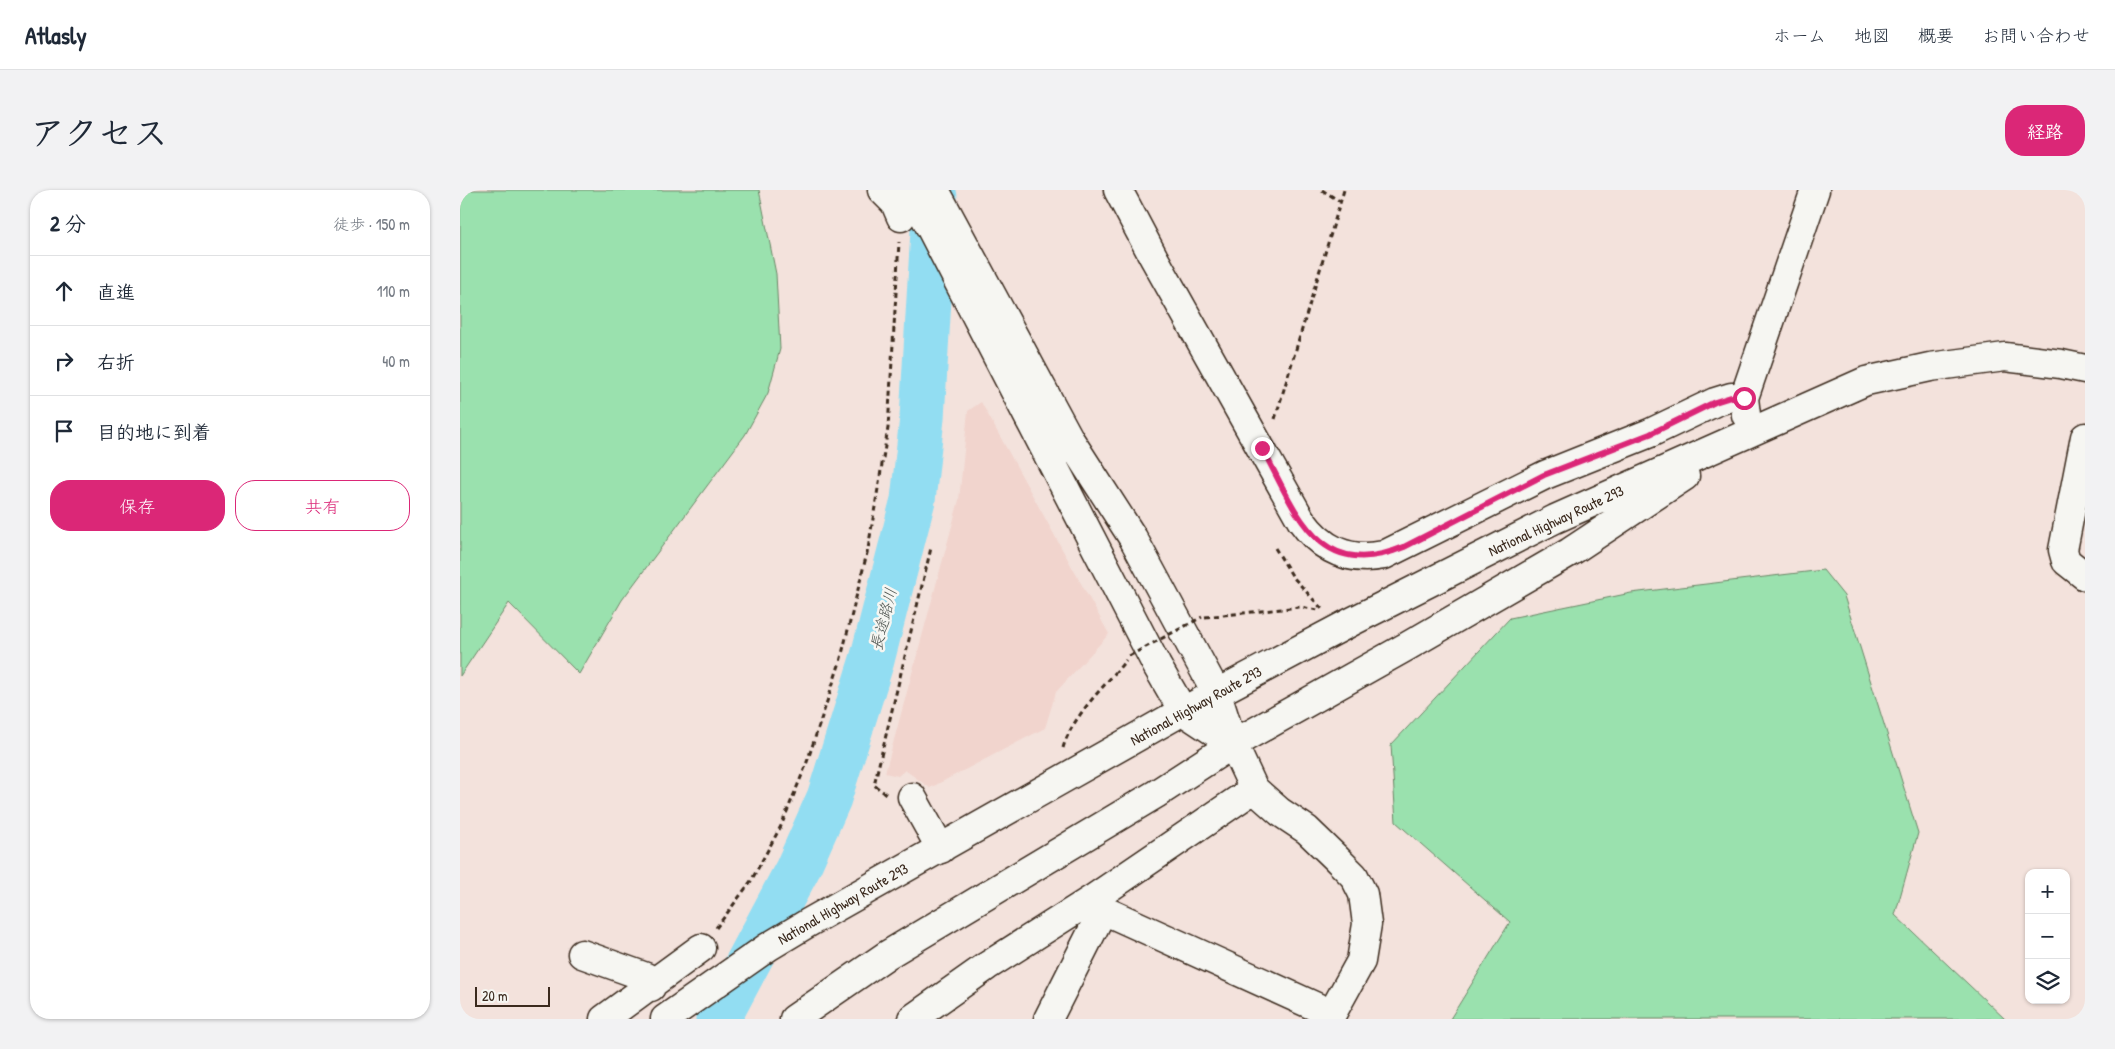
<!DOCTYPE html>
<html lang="ja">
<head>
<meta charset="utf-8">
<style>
  body { margin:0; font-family:"Patrick Hand","Klee One",sans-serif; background:#f2f2f3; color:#1f2937 }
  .controls { position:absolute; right:15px; bottom:15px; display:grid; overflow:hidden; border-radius:10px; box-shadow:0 1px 4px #0004 }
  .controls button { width:45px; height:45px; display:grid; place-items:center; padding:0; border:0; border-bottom:1px solid #e0e1e3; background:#fff; color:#1f2937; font:25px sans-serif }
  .scale { position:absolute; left:15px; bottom:12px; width:75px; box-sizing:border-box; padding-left:5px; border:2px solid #3b2a1e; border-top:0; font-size:14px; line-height:18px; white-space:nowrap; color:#3b2a1e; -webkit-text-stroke:4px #f6f6f2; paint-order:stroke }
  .stop { position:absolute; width:15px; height:15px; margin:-11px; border:4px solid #db2777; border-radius:50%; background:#fff }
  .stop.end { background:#db2777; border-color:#fff; box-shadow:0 1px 5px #0008 }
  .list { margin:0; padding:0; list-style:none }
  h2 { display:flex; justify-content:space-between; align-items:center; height:65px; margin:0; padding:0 20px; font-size:21px }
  h2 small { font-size:16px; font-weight:400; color:#747a83 }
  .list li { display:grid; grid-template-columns:32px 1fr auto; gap:15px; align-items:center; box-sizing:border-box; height:70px; padding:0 20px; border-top:1px solid #e0e1e3 }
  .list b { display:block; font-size:19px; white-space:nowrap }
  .list em { font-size:16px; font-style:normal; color:#747a83 }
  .actions { display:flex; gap:10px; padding:15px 20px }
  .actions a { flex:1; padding:11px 0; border:1px solid #db2777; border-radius:20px; text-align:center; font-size:18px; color:#db2777 }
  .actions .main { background:#db2777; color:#fff }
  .icon { flex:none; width:28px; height:28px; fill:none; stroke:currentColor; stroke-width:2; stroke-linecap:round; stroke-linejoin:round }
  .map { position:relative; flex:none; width:1625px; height:829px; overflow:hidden; border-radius:20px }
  header { display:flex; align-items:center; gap:30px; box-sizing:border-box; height:70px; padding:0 25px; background:#fff; border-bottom:1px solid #e0e1e3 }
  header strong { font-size:24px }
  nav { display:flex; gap:28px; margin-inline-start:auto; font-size:18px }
  .intro { display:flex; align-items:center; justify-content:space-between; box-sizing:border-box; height:120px; padding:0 30px }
  h1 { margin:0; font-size:35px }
  .button { padding:12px 22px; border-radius:20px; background:#db2777; color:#fff; font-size:18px; font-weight:700 }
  main { display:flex; gap:30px; padding:0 30px }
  aside { flex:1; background:#fff; border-radius:20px; box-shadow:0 1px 4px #0004 }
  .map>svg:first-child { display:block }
  .built { fill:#f1d4cd }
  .green { fill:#9ae1ae; stroke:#6a8666 }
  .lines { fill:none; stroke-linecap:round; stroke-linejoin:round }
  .river { stroke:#92ddf2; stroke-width:45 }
  .minor-casing { stroke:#3b2a1e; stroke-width:31 }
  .highway-casing { stroke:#3b2a1e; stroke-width:31 }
  .path { stroke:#3b2a1e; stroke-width:3; stroke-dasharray:5 4; stroke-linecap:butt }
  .minor { stroke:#f6f6f2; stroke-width:28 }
  .highway { stroke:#f6f6f2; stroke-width:28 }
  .path-bridge { stroke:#3b2a1e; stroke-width:3; stroke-dasharray:5 4; stroke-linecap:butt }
  .route { stroke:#db2777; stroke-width:6 }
  .labels { text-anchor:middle; stroke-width:5; stroke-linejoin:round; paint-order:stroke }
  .street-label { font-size:15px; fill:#3b2a1e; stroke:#f6f6f2 }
  .water-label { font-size:16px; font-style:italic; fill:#515753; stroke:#f6f6f2 }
</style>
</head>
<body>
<header>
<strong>Atlasly</strong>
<nav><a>ホーム</a><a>地図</a><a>概要</a><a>お問い合わせ</a></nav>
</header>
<div class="intro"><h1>アクセス</h1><a class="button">経路</a></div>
<main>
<aside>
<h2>2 分<small>徒歩 · 150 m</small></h2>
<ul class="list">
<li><svg class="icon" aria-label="ahead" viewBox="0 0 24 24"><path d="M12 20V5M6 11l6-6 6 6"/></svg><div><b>直進</b></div><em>110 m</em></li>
<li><svg class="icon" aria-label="right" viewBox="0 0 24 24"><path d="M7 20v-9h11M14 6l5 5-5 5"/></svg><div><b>右折</b></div><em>40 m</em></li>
<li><svg class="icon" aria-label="arrive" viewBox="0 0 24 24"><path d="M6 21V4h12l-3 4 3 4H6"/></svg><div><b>目的地に到着</b></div></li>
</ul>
<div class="actions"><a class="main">保存</a><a>共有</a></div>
</aside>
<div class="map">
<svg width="1625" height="829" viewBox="0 0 1625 829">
  <rect width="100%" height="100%" fill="#f3e2dc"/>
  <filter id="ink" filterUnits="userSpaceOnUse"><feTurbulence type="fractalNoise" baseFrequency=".02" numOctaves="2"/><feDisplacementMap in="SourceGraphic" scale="10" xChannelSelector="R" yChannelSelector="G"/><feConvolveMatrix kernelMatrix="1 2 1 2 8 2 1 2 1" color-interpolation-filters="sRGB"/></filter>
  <g filter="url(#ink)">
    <path class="built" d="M 521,212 L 649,444 L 596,502 L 585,538 L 470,598 L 445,580 L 438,586 L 425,583 L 499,310 L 508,221 Z"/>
    <path class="green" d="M 0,0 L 299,0 L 316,84 L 320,159 L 308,203 L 285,245 L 162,410 L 119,484 L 49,413 L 0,486 Z
      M 1363,380 L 1384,406 L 1458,643 L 1435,725 L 1545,829 L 990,829 L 1050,732 L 936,632 L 931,555 L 1050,428 L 1171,403 Z"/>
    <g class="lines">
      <path class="river" d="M 258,829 L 337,680 L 369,608 L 412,470 L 453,310 L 462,228 L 475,7"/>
      <defs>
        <path id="minor" d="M 422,0 L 435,13 L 441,27
          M 658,0 L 694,68 L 841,330 C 862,360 888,372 924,365 L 1085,285 L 1190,243 L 1255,212 L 1271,207 L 1284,208
          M 1286,225 L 1284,208 L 1355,0
          M 1625,247 L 1603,360 L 1606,371 L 1625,386
          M 794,599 L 820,622 L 847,640 L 875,667 L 894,686 L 903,704 L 907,734 L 901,771 L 869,829
          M 452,607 L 481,659
          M 634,708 L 643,720 L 872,824
          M 122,764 L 186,787 L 191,797
          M 144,829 L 241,758
          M 452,829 L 527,776 L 634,708 L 794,599 L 773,554
          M 588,829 L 643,720"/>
        <path id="highway" d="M 451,0 L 697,476 L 723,521 L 773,554
          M 475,0 L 610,250 L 673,348 L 757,504 L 773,554
          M 205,829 L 308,757 L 348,733 L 723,521 L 893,431 L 1095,329 L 1406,191 L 1470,177 L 1545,167 L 1601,174 L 1625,179
          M 334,829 L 427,765 L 696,604 L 773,554 L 946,457 L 1110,362 L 1225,286"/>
      </defs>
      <use href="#minor" class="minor-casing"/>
      <use href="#highway" class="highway-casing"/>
      <path class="path" d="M 862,0 L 881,12
        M 815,229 L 884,0
        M 815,358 L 833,387 L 862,419
        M 745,427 L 840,417 L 858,420
        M 603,558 C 612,526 645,496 666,470
        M 426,604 L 414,595 L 471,358
        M 256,738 L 291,691 L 321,636 L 346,575 L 380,472 L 408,359 L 428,238 L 439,52"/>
      <use href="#minor" class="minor"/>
      <use href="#highway" class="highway"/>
      <path class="path-bridge" d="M 669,466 L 742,427"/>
    </g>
  </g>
  <g class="lines" filter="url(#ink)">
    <path class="route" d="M 802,258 C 836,321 857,393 944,357 L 1084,285 L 1190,244 L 1255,212 L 1271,207 L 1284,208"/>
  </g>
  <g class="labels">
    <g class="street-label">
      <text transform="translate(1096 331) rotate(-25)" y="5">National Highway Route 293</text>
      <text transform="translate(736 516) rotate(-29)" y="5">National Highway Route 293</text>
      <text transform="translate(383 714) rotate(-30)" y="5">National Highway Route 293</text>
    </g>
    <g class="water-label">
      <text transform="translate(423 429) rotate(-76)" y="6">長途路川</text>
    </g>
  </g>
</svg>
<div class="controls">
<button>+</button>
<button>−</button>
<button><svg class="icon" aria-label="layers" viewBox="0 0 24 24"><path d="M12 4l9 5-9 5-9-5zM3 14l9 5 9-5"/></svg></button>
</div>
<div class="scale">20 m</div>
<div class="stop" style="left:1284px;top:208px"></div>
<div class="stop end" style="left:802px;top:258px"></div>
</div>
</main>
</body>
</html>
